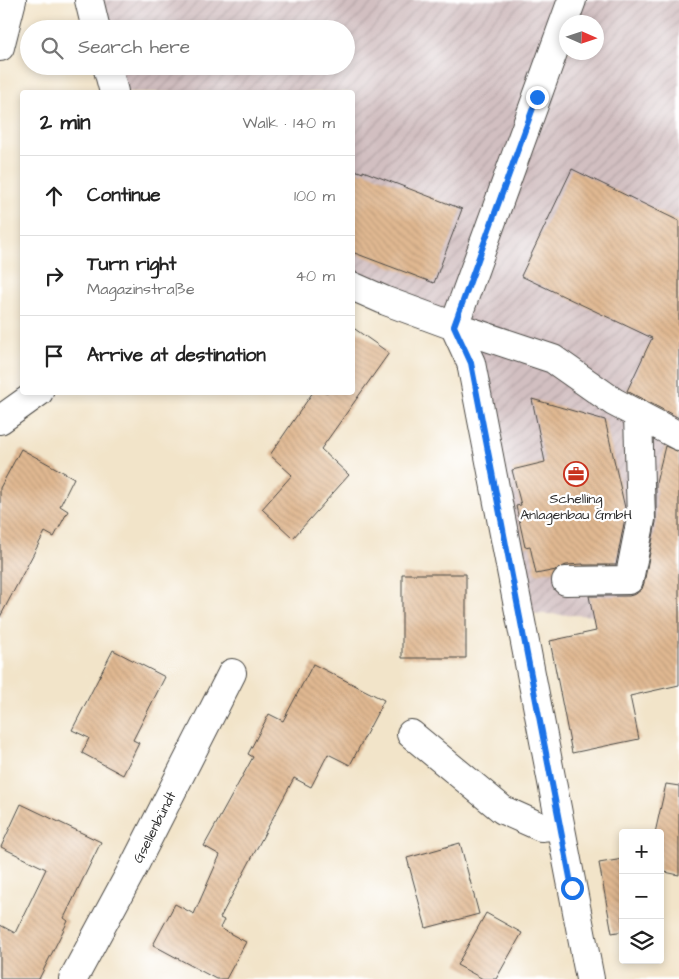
<!DOCTYPE html>
<html lang="en">
<head>
<meta charset="utf-8">
<style>
  body { margin:0; font-family:"Architects Daughter",sans-serif; background:#f6f6f6; color:#222 }
  .controls { position:absolute; right:15px; bottom:15px; display:grid; overflow:hidden; border-radius:5px; box-shadow:0 2px 8px #0003 }
  .controls button { width:45px; height:45px; display:grid; place-items:center; padding:0; border:0; border-bottom:1px solid #e0e0e0; background:#fff; color:#222; font:25px sans-serif }
  .compass { position:absolute; left:559px; top:15px; width:45px; height:45px; border-radius:50%; background:#fff; box-shadow:0 2px 8px #0003; rotate:93deg }
  .stop { position:absolute; width:15px; height:15px; margin:-11px; border:4px solid #1a73e8; border-radius:50%; background:#fff }
  .stop.end { background:#1a73e8; border-color:#fff; box-shadow:0 1px 5px #0008 }
  .list { margin:0; padding:0; list-style:none }
  h2 { display:flex; justify-content:space-between; align-items:center; height:65px; margin:0; padding:0 20px; font-size:21px }
  h2 small { font-size:16px; font-weight:400; color:#767676 }
  .list li { display:grid; grid-template-columns:32px 1fr auto; gap:15px; align-items:center; box-sizing:border-box; height:80px; padding:0 20px; border-top:1px solid #e0e0e0 }
  .list b { display:block; font-size:19px; white-space:nowrap }
  .list p { margin:0; font-size:16px; white-space:nowrap; color:#767676 }
  .list em { font-size:16px; font-style:normal; color:#767676 }
  .icon { flex:none; width:28px; height:28px; fill:none; stroke:currentColor; stroke-width:2; stroke-linecap:round; stroke-linejoin:round }
  .map { position:relative; flex:none; width:679px; height:979px; overflow:hidden }
  .search { position:absolute; background:#fff; box-shadow:0 2px 8px #0003; left:20px; top:20px; width:335px; height:55px; display:flex; align-items:center; gap:12px; box-sizing:border-box; padding:0 18px; border-radius:28px; color:#767676; font-size:19px }
  .panel { position:absolute; background:#fff; box-shadow:0 2px 8px #0003; left:20px; top:90px; width:335px; height:305px; border-radius:5px }
  .map>svg:first-child { display:block }
  .industrial { fill:url(#industrial-furrows); fill-rule:evenodd }
  .building { fill:url(#building-back-hatch) }
  .lines { fill:none; stroke-linecap:round; stroke-linejoin:round }
  .minor-casing { stroke:#494743; stroke-width:30 }
  .minor { stroke:#fff; stroke-width:28 }
  .route { stroke:#1a73e8; stroke-width:6 }
  .labels { text-anchor:middle; stroke-width:4.5; stroke-linejoin:round; paint-order:stroke }
  .poi-label { font-size:14px; fill:#2b2b2b; stroke:#fff }
  .street-label { font-size:14px; fill:#2b2b2b; stroke:#fff }
</style>
</head>
<body>
<div class="map">
<svg width="679" height="979" viewBox="0 0 679 979">
  <defs>
    <pattern id="industrial-furrows" width="10" height="10" patternUnits="userSpaceOnUse" patternTransform="scale(1.25)"><rect width="10" height="10" fill="#d2bfc1"/><path d="M-1 1l2-2M0 10L10 0M9 11l2-2" fill="none" stroke="#b4a4a6"/></pattern>
    <pattern id="building-back-hatch" width="6" height="6" patternUnits="userSpaceOnUse" patternTransform="scale(1.25)"><rect width="6" height="6" fill="#e0b891"/><path d="M-1 5l2 2M0 0l6 6M5-1l2 2" fill="none" stroke="#c09e7d"/></pattern>
  </defs>
  <rect width="100%" height="100%" fill="#fff"/>
  <filter id="ink" filterUnits="userSpaceOnUse"><feTurbulence type="fractalNoise" baseFrequency=".02" numOctaves="2"/><feDisplacementMap in="SourceGraphic" scale="10" xChannelSelector="R" yChannelSelector="G"/><feConvolveMatrix kernelMatrix="1 2 1 2 8 2 1 2 1" color-interpolation-filters="sRGB"/></filter>
  <filter id="wash" filterUnits="userSpaceOnUse"><feTurbulence type="fractalNoise" baseFrequency=".0096" numOctaves="4" result="noise"/><feDisplacementMap in="SourceGraphic" scale="20" xChannelSelector="R" yChannelSelector="G"/><feGaussianBlur stdDeviation="1.12" result="paint"/><feColorMatrix in="noise" values="0 0 0 0 0 0 0 0 0 0 0 0 0 0 0 0 0 1.4 0 .05"/><feComposite in="paint" operator="in"/></filter>
  <g filter="url(#wash)">
    <rect width="100%" height="100%" fill="#f2e4c9"/>
    <path class="industrial" d="M 89,0 L 679,0 L 679,619 L 518,613 L 454,326 L 353,286 L 352,92 L 114,92 L 107,66 L 346,66 L 346,29 L 96,29 ZM 566,22 L 596,22 L 596,52 L 566,52 Z"/>
    <g id="blocks">
      <path class="building" d="M 352,169 L 363,173 L 363,171 L 462,209 L 434,283 L 352,252 Z
        M 572,169 L 679,221 L 679,418 L 627,391 L 652,338 L 521,276 Z
        M 352,327 L 389,353 L 321,449 L 349,475 L 293,538 L 262,509 L 292,475 L 270,455 L 313,392 L 352,392 Z
        M 532,399 L 605,420 L 625,508 L 625,518 L 616,565 L 583,565 L 583,564 L 566,565 L 556,570 L 536,574 L 530,546 L 525,547 L 516,506 L 521,505 L 512,470 L 545,462 Z
        M 665,446 L 679,452 L 679,685 L 630,696 L 639,739 L 572,753 L 550,641 L 596,631 L 589,596 L 629,596 L 636,594 L 642,589 L 644,583 L 656,522 L 656,483 Z
        M 21,449 L 74,478 L 60,506 L 68,511 L 54,537 L 45,532 L 0,617 L 0,488 Z
        M 402,574 L 466,574 L 466,658 L 402,658 Z
        M 113,650 L 165,677 L 133,740 L 139,743 L 123,775 L 82,753 L 89,738 L 72,730 Z
        M 313,664 L 384,700 L 350,765 L 328,754 L 311,787 L 294,778 L 220,918 L 224,920 L 220,928 L 246,942 L 226,979 L 216,979 L 153,945 L 175,904 L 194,914 L 220,855 L 204,846 L 253,757 L 248,754 L 269,714 L 283,721 Z
        M 666,784 L 679,786 L 679,875 L 660,871 L 660,833 L 655,833 Z
        M 21,804 L 101,842 L 64,918 L 68,921 L 39,979 L 0,979 L 0,925 L 15,933 L 46,869 L 1,847 Z
        M 460,843 L 479,914 L 426,928 L 407,858 Z
        M 623,859 L 623,931 L 612,933 L 599,863 Z
        M 486,913 L 522,933 L 496,979 L 483,979 L 457,965 Z"/>
    </g>
  </g>
  <g filter="url(#ink)">
    <use href="#blocks" fill-opacity="0" stroke="#494743" stroke-width="1"/>
    <g class="lines">
      <defs>
        <path id="minor" d="M 89,0 L 96,29
          M 0,47 L 12,0
          M 107,66 L 114,92
          M 352,286 L 386,301 L 454,326 L 553,359 L 614,402 L 679,436
          M 454,326 L 471,363 L 590,979
          M 454,326 L 572,0
          M 0,420 L 39,392
          M 566,581 L 629,580 L 641,519 L 638,414
          M 411,734 L 503,810 L 541,827 L 559,825
          M 73,979 L 134,866 L 232,673"/>
      </defs>
      <use href="#minor" class="minor-casing"/>
      <use href="#minor" class="minor"/>
    </g>
  </g>
  <g class="lines" filter="url(#ink)">
    <path class="route" d="M 537,97 L 454,326 L 471,363 L 572,888"/>
  </g>
  <defs>
    <symbol id="office-ring" viewBox="-11 -11 22 22"><circle r="9.5" fill="#fff" stroke="#c8321e" stroke-width="1.5"/><path d="M-6-3h4V-5.5h4V-3h4V5H-6ZM-1-4.5V-3h2v-1.5ZM-6 0V1H6V0Z" fill="#c8321e"/></symbol>
  </defs>
  <g fill-rule="evenodd">
    <use href="#office-ring" x="562" y="460" width="28" height="28"/>
  </g>
  <g class="labels">
    <g class="poi-label">
      <text x="576" y="503">Schelling<tspan x="576" dy="16">Anlagenbau GmbH</tspan></text>
    </g>
    <g class="street-label">
      <text transform="translate(154 827) rotate(-63)" y="5">Gsellenbündt</text>
    </g>
  </g>
</svg>
<div class="controls">
<button>+</button>
<button>−</button>
<button><svg class="icon" aria-label="layers" viewBox="0 0 24 24"><path d="M12 4l9 5-9 5-9-5zM3 14l9 5 9-5"/></svg></button>
</div>
<svg class="compass" viewBox="-18 -18 36 36"><path d="M0-13l5 13h-10z" fill="#e53935"/><path d="M0 13l5-13h-10z" fill="#767676"/></svg>
<div class="stop" style="left:572px;top:888px"></div>
<div class="stop end" style="left:537px;top:97px"></div>
<div class="search"><svg class="icon" aria-label="search" viewBox="0 0 24 24"><circle cx="10" cy="10" r="6"/><path d="M15 15l6 6"/></svg>Search here</div>
<section class="panel">
<h2>2 min<small>Walk · 140 m</small></h2>
<ul class="list">
<li><svg class="icon" aria-label="ahead" viewBox="0 0 24 24"><path d="M12 20V5M6 11l6-6 6 6"/></svg><div><b>Continue</b></div><em>100 m</em></li>
<li><svg class="icon" aria-label="right" viewBox="0 0 24 24"><path d="M7 20v-9h11M14 6l5 5-5 5"/></svg><div><b>Turn right</b><p>Magazinstraße</p></div><em>40 m</em></li>
<li><svg class="icon" aria-label="arrive" viewBox="0 0 24 24"><path d="M6 21V4h12l-3 4 3 4H6"/></svg><div><b>Arrive at destination</b></div></li>
</ul>
</section>
</div>
</body>
</html>
